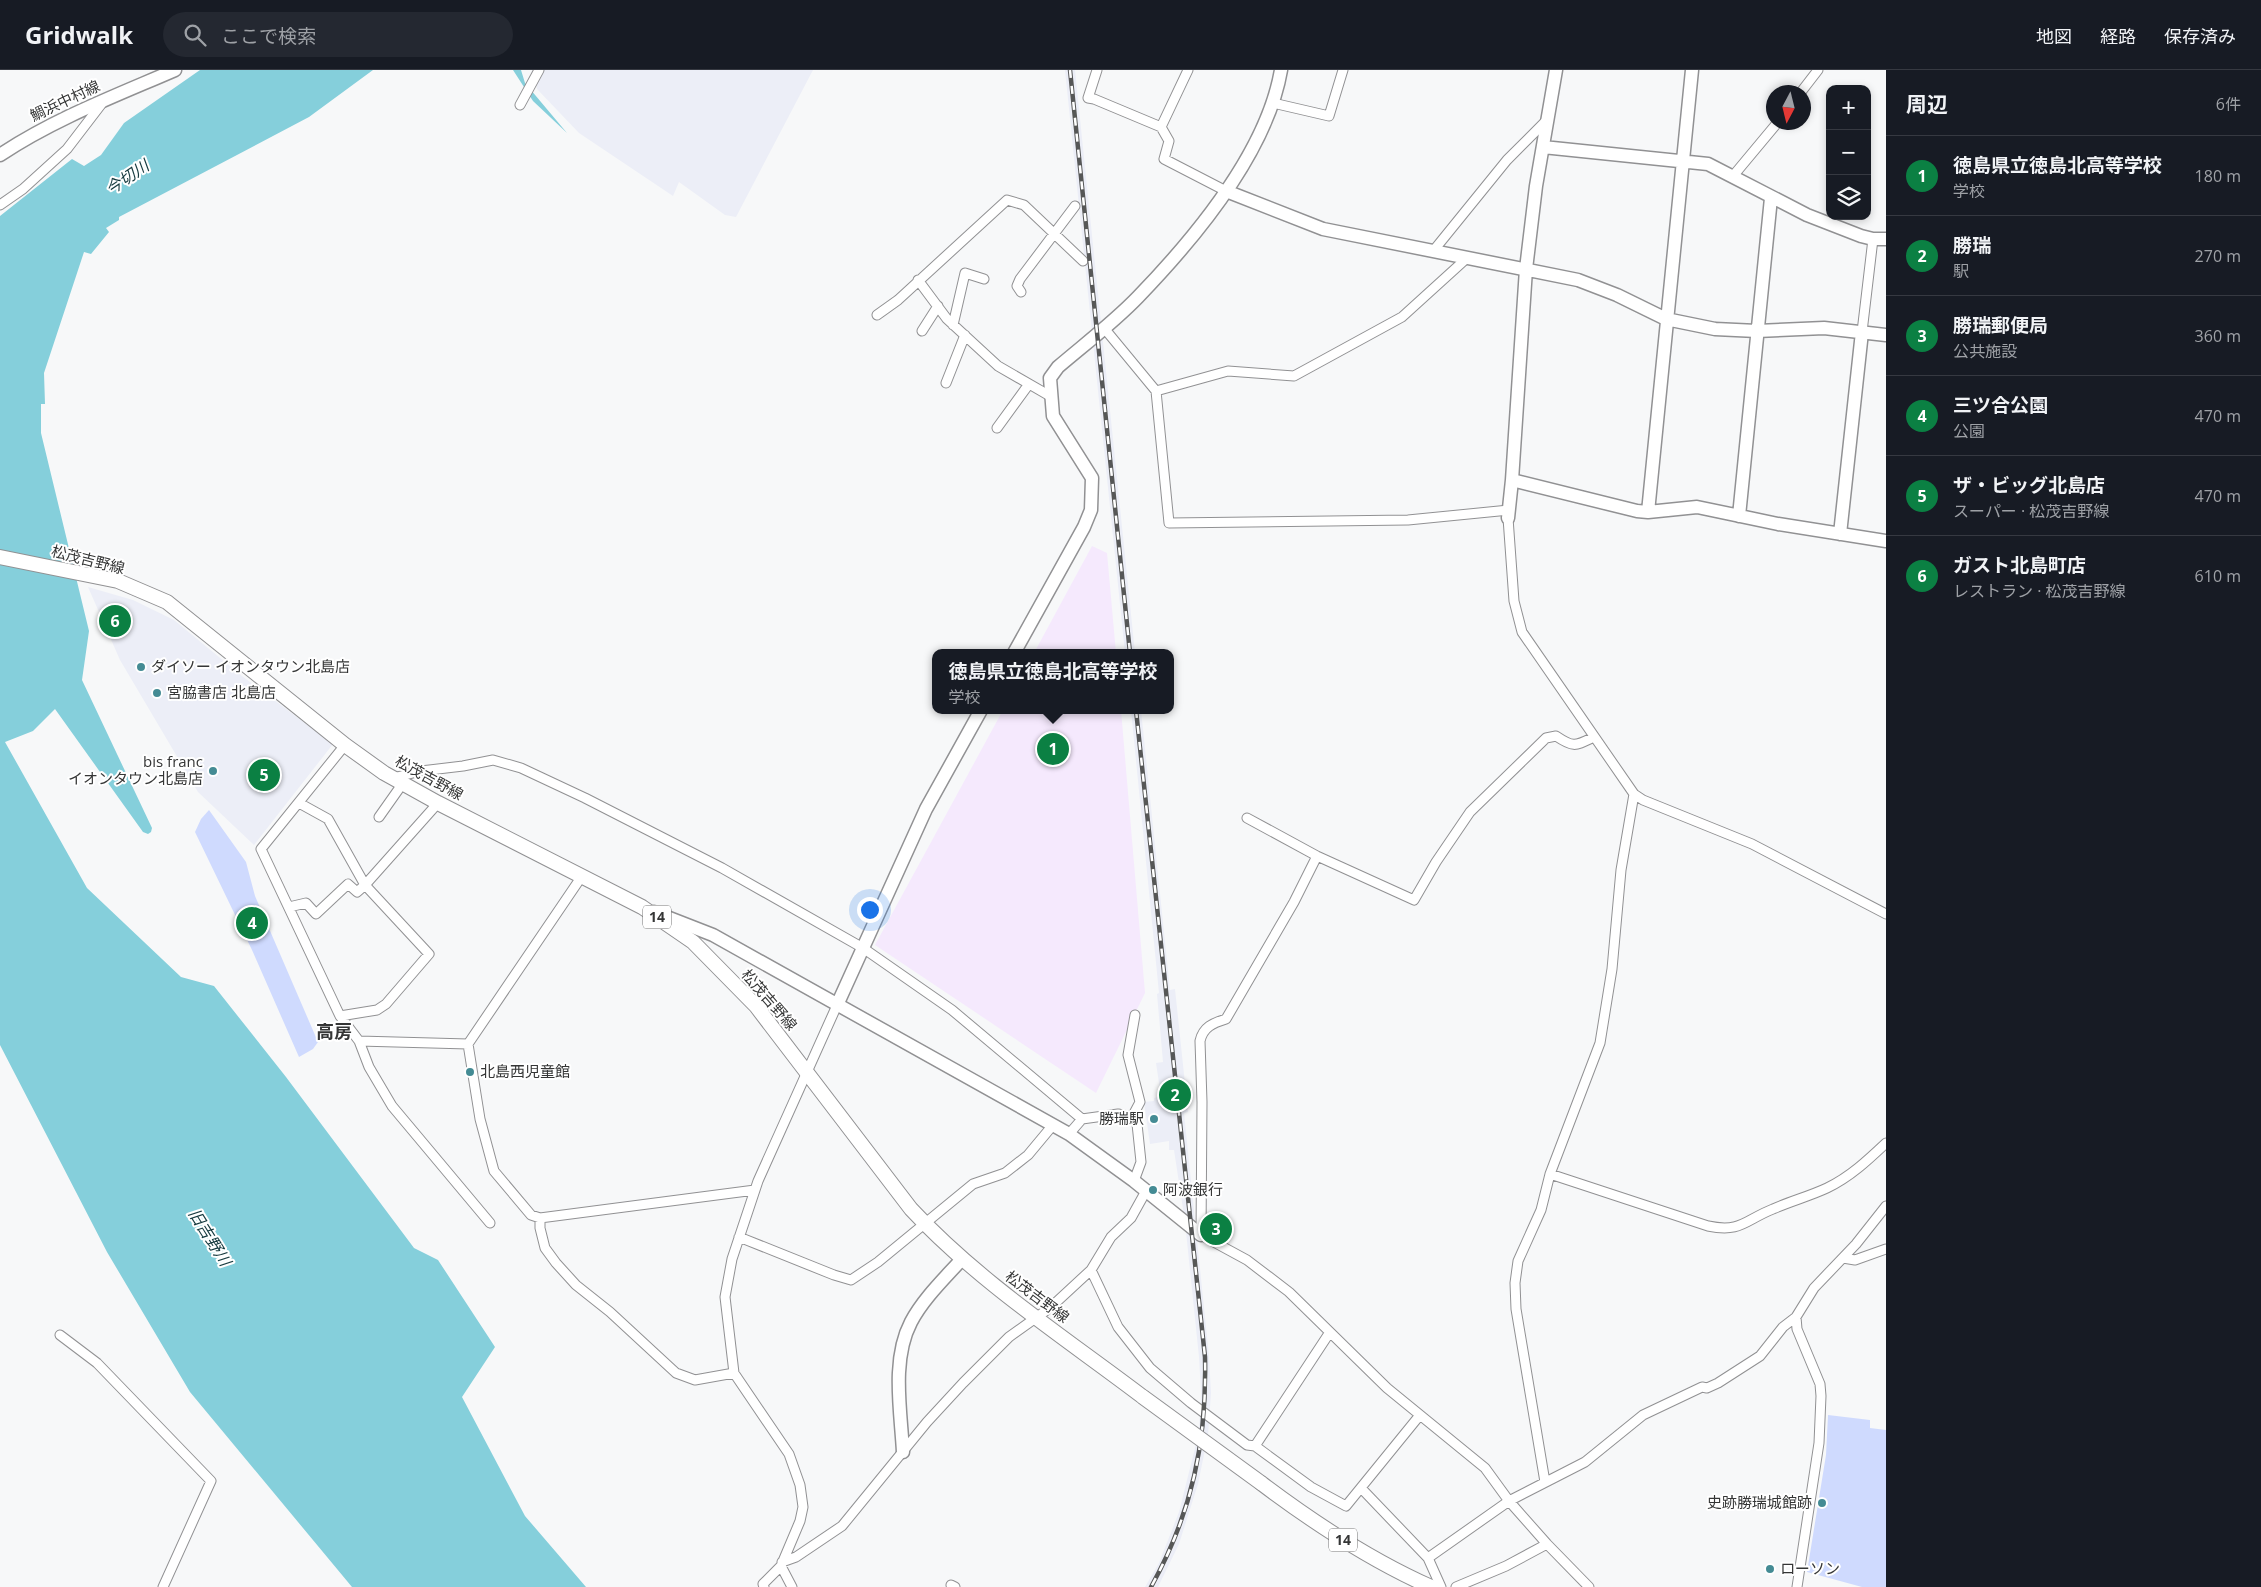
<!DOCTYPE html>
<html lang="ja">
<head>
<meta charset="utf-8">
<style>
  body { margin:0; font-family:"Open Sans","Noto Sans JP",sans-serif; background:#242831; color:#f1f3f6 }
  .controls { position:absolute; right:15px; top:15px; display:grid; overflow:hidden; border-radius:10px; box-shadow:0 2px 8px #0003 }
  .controls button { width:45px; height:45px; display:grid; place-items:center; padding:0; border:0; border-bottom:1px solid #363941; background:#171b24; color:#f1f3f6; font:25px sans-serif }
  .compass { position:absolute; left:1766px; top:15px; width:45px; height:45px; border-radius:50%; background:#171b24; box-shadow:0 2px 8px #0003; rotate:187deg }
  .you { position:absolute; left:869px; top:839px; width:18px; height:18px; margin:-12px; border:4px solid #fff; border-radius:50%; background:#1a73e8; box-shadow:0 0 0 8px #1a73e833 }
  .badge { display:grid; place-items:center; width:32px; height:32px; border-radius:50%; background:#0b8043; color:#fff; font-size:16px; font-weight:700 }
  .pin { position:absolute; translate:-50% -50%; border:2px solid #fff; box-shadow:0 1px 5px #0006 }
  .popup { position:absolute; left:932px; top:579px; width:242px; height:65px; box-sizing:border-box; display:grid; place-content:center; border-radius:10px; background:#171b24; filter:drop-shadow(0 1px 4px #0005); font-size:16px; white-space:nowrap; color:#9ea1a6 }
  .popup b { font-size:19px; color:#f1f3f6 }
  .popup::after { content:''; position:absolute; left:50%; top:100%; margin-left:-10px; border:10px solid transparent; border-top-color:#171b24 }
  .list { margin:0; padding:0; list-style:none }
  h2 { display:flex; justify-content:space-between; align-items:center; height:65px; margin:0; padding:0 20px; font-size:21px }
  h2 small { font-size:16px; font-weight:400; color:#9ea1a6 }
  .list li { display:grid; grid-template-columns:32px 1fr auto; gap:15px; align-items:center; box-sizing:border-box; height:80px; padding:0 20px; border-top:1px solid #363941 }
  .list b { display:block; font-size:19px; white-space:nowrap }
  .list p { margin:0; font-size:16px; white-space:nowrap; color:#9ea1a6 }
  .list em { font-size:16px; font-style:normal; color:#9ea1a6 }
  .icon { flex:none; width:28px; height:28px; fill:none; stroke:currentColor; stroke-width:2; stroke-linecap:round; stroke-linejoin:round }
  .map { position:relative; flex:none; width:1886px; height:1517px; overflow:hidden }
  header { display:flex; align-items:center; gap:30px; box-sizing:border-box; height:70px; padding:0 25px; background:#171b24; border-bottom:1px solid #363941 }
  header strong { font-size:24px }
  nav { display:flex; gap:28px; margin-inline-start:auto; font-size:18px }
  .search { width:350px; height:45px; background:#242831; display:flex; align-items:center; gap:12px; box-sizing:border-box; padding:0 18px; border-radius:28px; color:#9ea1a6; font-size:19px }
  main { display:flex }
  aside { flex:1; background:#171b24 }
  .map>svg:first-child { display:block }
  .built { fill:#eceef7 }
  .education { fill:#f5e9fd }
  .green { fill:#cfdafe }
  .water { fill:#85cfdb }
  .lines { fill:none; stroke-linecap:round; stroke-linejoin:round }
  .street-casing { stroke:#919193; stroke-width:11 }
  .secondary-casing { stroke:#919193; stroke-width:15 }
  .primary-casing { stroke:#919193; stroke-width:16 }
  .street { stroke:#fff; stroke-width:9 }
  .secondary { stroke:#fff; stroke-width:12 }
  .primary { stroke:#fff; stroke-width:14 }
  .rail-casing { stroke:#565757; stroke-width:4.5 }
  .rail { stroke:#fff; stroke-width:2.5; stroke-dasharray:8; stroke-linecap:butt }
  .primary-bridge-casing { stroke:#919193; stroke-width:16; stroke-linecap:butt }
  .primary-bridge { stroke:#fff; stroke-width:14 }
  .poi-dot { fill:#448b94; stroke:#fff; stroke-width:2 }
  .labels { text-anchor:middle; stroke-width:4; stroke-linejoin:round; paint-order:stroke }
  .shield { fill:#fff; stroke:#727272; stroke-width:1 }
  .shield-label { font-size:14px; font-weight:bold; fill:#353636 }
  .street-label { font-size:15px; fill:#353636; stroke:#fff }
  .poi-label { font-size:15px; fill:#353636; stroke:#fff; text-anchor:start }
  .water-label { font-size:16px; font-style:italic; fill:#15393e; stroke:#fff }
  .quarter-label { font-size:18px; font-weight:bold; fill:#353636; stroke:#fff }
</style>
</head>
<body>
<header>
<strong>Gridwalk</strong>
<div class="search"><svg class="icon" aria-label="search" viewBox="0 0 24 24"><circle cx="10" cy="10" r="6"/><path d="M15 15l6 6"/></svg>ここで検索</div>
<nav><a>地図</a><a>経路</a><a>保存済み</a></nav>
</header>
<main>
<div class="map">
<svg width="1886" height="1517" viewBox="0 0 1886 1517">
  <rect width="100%" height="100%" fill="#f7f8f9"/>
  <path class="built" d="M 532,0 L 813,0 L 736,147 L 725,145 L 679,112 L 673,126 L 579,63 L 537,19 Z
    M 1065,0 L 1075,0 L 1135,583 L 1125,583 Z
    M 88,517 L 133,530 L 174,550 L 242,606 L 333,674 L 254,775 L 198,722 L 120,590 Z
    M 1131,640 L 1141,640 L 1170,920 L 1175,919 L 1188,1042 L 1184,1043 L 1209,1286 L 1211,1323 L 1208,1365 L 1198,1414 L 1179,1474 L 1158,1517 L 1145,1517 L 1159,1493 L 1179,1442 L 1199,1362 L 1201,1323 L 1199,1287 L 1185,1152 L 1174,1080 L 1169,1080 L 1169,1071 L 1150,1074 L 1144,1032 L 1154,1031 L 1154,1028 L 1161,1026 L 1156,993 L 1163,992 L 1157,924 L 1159,923 Z"/>
  <path class="education" d="M 1092,476 L 1107,483 L 1116,583 L 1034,583 Z
    M 1003,640 L 1121,640 L 1145,923 L 1096,1023 L 875,875 Z"/>
  <path class="green" d="M 209,740 L 246,792 L 255,826 L 318,972 L 313,979 L 299,987 L 252,880 L 195,762 L 201,749 Z
    M 1828,1345 L 1870,1350 L 1870,1358 L 1886,1360 L 1886,1517 L 1862,1517 L 1807,1502 L 1826,1385 Z"/>
  <path class="water" d="M 200,0 L 373,0 L 309,47 L 119,147 L 119,150 L 106,158 L 109,162 L 91,184 L 84,182 L 44,303 L 45,334 L 41,334 L 41,363 L 89,561 L 82,610 L 152,758 L 151,762 L 148,764 L 143,762 L 55,639 L 33,661 L 5,672 L 87,818 L 181,907 L 214,916 L 286,1007 L 414,1178 L 438,1190 L 495,1277 L 462,1327 L 525,1446 L 586,1517 L 352,1517 L 190,1322 L 107,1182 L 0,975 L 0,146 L 72,89 L 84,96 L 101,85 L 124,53 Z
    M 513,0 L 521,0 L 525,13 L 567,63 L 533,31 Z"/>
  <g class="lines">
    <defs>
      <path id="street" d="M 1097,0 L 1088,28 L 1094,29 L 1161,57 L 1169,71 L 1164,89 L 1226,121
        M 1801,22 L 1818,0
        M 1273,33 L 1329,46 L 1343,0
        M 520,35 L 539,0
        M 1161,57 L 1188,0
        M 1733,106 L 1778,52
        M 0,135 L 23,119 L 67,79 L 103,32
        M 1434,180 L 1507,90 L 1547,50
        M 918,210 L 947,249 L 998,296 L 1050,326
        M 1021,222 L 1017,216 L 1020,209 L 1075,136
        M 877,245 L 898,230 L 1007,130 L 1024,135 L 1083,191
        M 953,255 L 965,203 L 984,209
        M 1104,258 L 1156,321 L 1169,453 L 1408,450 L 1509,440
        M 922,261 L 938,236
        M 1862,262 L 1873,169
        M 946,313 L 965,265
        M 1156,321 L 1228,301 L 1294,306 L 1402,247 L 1467,188
        M 997,358 L 1029,314
        M 1508,448 L 1514,531 L 1522,562 L 1634,724 L 1643,730 L 1752,774 L 1886,844
        M 345,675 L 261,779 L 340,946 L 359,971 L 369,997 L 392,1036 L 490,1153
        M 393,708 L 421,701 L 463,696 L 493,690 L 521,698 L 585,728 L 722,798 L 863,878 L 952,940 L 1082,1049
        M 379,747 L 403,713
        M 1247,748 L 1317,786 L 1414,830 L 1436,792 L 1470,742 L 1546,668 L 1556,666 C 1574,678 1575,676 1594,667
        M 1317,786 L 1294,832 L 1226,949 C 1213,953 1203,957 1200,971 L 1202,1032 L 1201,1165 L 1247,1190 L 1289,1222 L 1387,1318 L 1485,1398 L 1509,1431 L 1547,1474 L 1589,1517
        M 582,806 L 468,974 L 480,1049 L 494,1101 L 531,1145 L 540,1148 L 755,1120
        M 289,837 L 306,833 L 316,844 L 348,814 L 357,822 L 365,815 L 328,749 L 299,733
        M 340,946 L 377,940 L 386,934 L 429,884 L 365,815 L 438,733
        M 359,971 L 468,974
        M 1069,1064 L 1082,1049 L 1118,1044 L 1132,1047
        M 1550,1104 L 1708,1156 C 1741,1163 1745,1150 1773,1139 C 1791,1131 1810,1126 1827,1118 C 1850,1107 1868,1090 1886,1073
        M 1134,1111 L 1141,1092 L 1137,1054 L 1132,1047 L 1140,1032 L 1128,985 L 1135,945
        M 540,1148 L 540,1158 L 545,1178 L 556,1193 L 576,1215 L 610,1242 L 676,1303 L 695,1310 L 734,1303
        M 739,1167 L 834,1205 L 851,1210 L 878,1192 L 973,1114 L 1005,1103 L 1028,1085 L 1053,1055
        M 1843,1188 L 1855,1190 L 1886,1179
        M 1091,1200 L 1118,1257 L 1150,1298 L 1191,1333 L 1247,1375 L 1255,1376 L 1311,1417 L 1346,1436 L 1420,1345
        M 1796,1247 L 1797,1259 L 1820,1314 L 1821,1326 L 1819,1373 L 1797,1517
        M 60,1265 L 97,1293 L 211,1411 L 163,1517
        M 1255,1376 L 1330,1262
        M 1545,1412 L 1516,1239 L 1515,1213 L 1518,1191 L 1541,1140 L 1550,1104 L 1600,973 L 1612,899 L 1621,800 L 1634,724
        M 1361,1418 L 1428,1488 L 1441,1517
        M 1428,1488 L 1509,1431 L 1585,1392 L 1643,1345 L 1702,1317 L 1707,1318 L 1718,1313 L 1760,1286 L 1783,1257 L 1796,1247 L 1814,1218 L 1856,1174 L 1886,1136
        M 782,1492 L 796,1487 L 842,1456 L 927,1352 L 963,1313 L 1009,1267 L 1051,1237 L 1091,1200 L 1111,1167 L 1131,1148 L 1146,1121
        M 781,1496 L 792,1517
        M 951,1515 L 955,1517
        M 764,1517 L 763,1514 L 781,1496 L 800,1451 L 803,1437 L 800,1415 L 789,1384 L 734,1303 L 725,1227 L 732,1189 L 758,1111 L 838,933
        M 1456,1517 L 1506,1496 L 1547,1474"/>
      <path id="secondary" d="M 1543,77 L 1708,94 L 1807,145 L 1861,166 L 1873,169 L 1886,169
        M 0,85 C 54,49 115,26 175,0
        M 1226,121 L 1323,159 L 1578,210 L 1617,225 L 1666,249 L 1715,259 L 1757,261 L 1824,258 L 1886,265
        M 1512,410 L 1637,441 L 1648,442 L 1697,437 L 1778,454 L 1886,471
        M 1648,442 L 1692,0
        M 1739,446 L 1771,128
        M 1508,448 L 1512,410 L 1526,199 L 1536,116 L 1556,0
        M 1840,464 L 1862,262
        M 1014,583 L 1084,457 L 1091,440 L 1092,408 L 1053,346 L 1050,308 L 1058,297 C 1085,274 1114,252 1138,227 C 1195,168 1267,82 1281,0
        M 654,842 L 713,865 L 1069,1064 L 1134,1111 L 1201,1165
        M 838,933 L 926,739 L 981,640
        M 903,1382 C 901,1342 891,1290 911,1252 C 923,1229 944,1209 962,1189"/>
      <path id="primary" d="M 0,487 L 118,511 L 167,532 L 345,675 L 384,703 L 438,733 L 642,837 L 693,872 L 756,936 L 911,1139 C 979,1212 1064,1267 1143,1327
        M 1261,1413 C 1314,1453 1370,1490 1431,1517"/>
    </defs>
    <use href="#street" class="street-casing"/>
    <use href="#secondary" class="secondary-casing"/>
    <use href="#primary" class="primary-casing"/>
    <use href="#street" class="street"/>
    <use href="#secondary" class="secondary"/>
    <use href="#primary" class="primary"/>
    <defs>
      <path id="rail" d="M 1070,0 L 1130,583
        M 1136,640 L 1205,1287 C 1207,1372 1192,1443 1151,1517"/>
    </defs>
    <use href="#rail" class="rail-casing"/>
    <use href="#rail" class="rail"/>
    <defs>
      <path id="primary-bridge" d="M 1143,1327 L 1261,1413"/>
    </defs>
    <use href="#primary-bridge" class="primary-bridge-casing"/>
    <use href="#primary-bridge" class="primary-bridge"/>
  </g>
  <g class="poi-dot">
    <circle cx="141" cy="597" r="5"/>
    <circle cx="157" cy="623" r="5"/>
    <circle cx="213" cy="701" r="5"/>
    <circle cx="470" cy="1002" r="5"/>
    <circle cx="1154" cy="1049" r="5"/>
    <circle cx="1153" cy="1120" r="5"/>
    <circle cx="1822" cy="1433" r="5"/>
    <circle cx="1770" cy="1499" r="5"/>
  </g>
  <g class="labels">
    <g class="shield">
      <rect x="643" y="835.5" width="28" height="23" rx="4"/>
      <rect x="1329" y="1458.5" width="28" height="23" rx="4"/>
    </g>
    <g class="shield-label">
      <text x="657" y="852">14</text>
      <text x="1343" y="1475">14</text>
    </g>
    <g class="street-label">
      <text transform="translate(65 31) rotate(-25)" y="5">鯛浜中村線</text>
      <text transform="translate(88 490) rotate(14)" y="5">松茂吉野線</text>
      <text transform="translate(429 708) rotate(29)" y="5">松茂吉野線</text>
      <text transform="translate(769 930) rotate(49)" y="5">松茂吉野線</text>
      <text transform="translate(1037 1227) rotate(37)" y="5">松茂吉野線</text>
    </g>
    <g class="poi-label">
      <text x="151" y="602">ダイソー イオンタウン北島店</text>
      <text x="167" y="628">宮脇書店 北島店</text>
      <text x="203" y="697" text-anchor="end">bis franc<tspan x="203" dy="17">イオンタウン北島店</tspan></text>
      <text x="480" y="1007">北島西児童館</text>
      <text x="1144" y="1054" text-anchor="end">勝瑞駅</text>
      <text x="1163" y="1125">阿波銀行</text>
      <text x="1812" y="1438" text-anchor="end">史跡勝瑞城館跡</text>
      <text x="1780" y="1504">ローソン</text>
    </g>
    <g class="water-label">
      <text transform="translate(127 107) rotate(-34)" y="6">今切川</text>
      <text transform="translate(210 1167) rotate(58)" y="6">旧吉野川</text>
    </g>
    <g class="quarter-label">
      <text x="334" y="968">高房</text>
    </g>
  </g>
</svg>
<div class="controls">
<button>+</button>
<button>−</button>
<button><svg class="icon" aria-label="layers" viewBox="0 0 24 24"><path d="M12 4l9 5-9 5-9-5zM3 14l9 5 9-5"/></svg></button>
</div>
<svg class="compass" viewBox="-18 -18 36 36"><path d="M0-13l5 13h-10z" fill="#e53935"/><path d="M0 13l5-13h-10z" fill="#9ea1a6"/></svg>
<div class="you"></div>
<div class="pin badge" style="left:1053px;top:679px">1</div>
<div class="popup"><b>徳島県立徳島北高等学校</b>学校</div>
<div class="pin badge" style="left:1175px;top:1025px">2</div>
<div class="pin badge" style="left:1216px;top:1159px">3</div>
<div class="pin badge" style="left:252px;top:853px">4</div>
<div class="pin badge" style="left:264px;top:705px">5</div>
<div class="pin badge" style="left:115px;top:551px">6</div>
</div>
<aside>
<h2>周辺<small>6件</small></h2>
<ul class="list">
<li><span class="badge">1</span><div><b>徳島県立徳島北高等学校</b><p>学校</p></div><em>180 m</em></li>
<li><span class="badge">2</span><div><b>勝瑞</b><p>駅</p></div><em>270 m</em></li>
<li><span class="badge">3</span><div><b>勝瑞郵便局</b><p>公共施設</p></div><em>360 m</em></li>
<li><span class="badge">4</span><div><b>三ツ合公園</b><p>公園</p></div><em>470 m</em></li>
<li><span class="badge">5</span><div><b>ザ・ビッグ北島店</b><p>スーパー · 松茂吉野線</p></div><em>470 m</em></li>
<li><span class="badge">6</span><div><b>ガスト北島町店</b><p>レストラン · 松茂吉野線</p></div><em>610 m</em></li>
</ul>
</aside>
</main>
</body>
</html>
